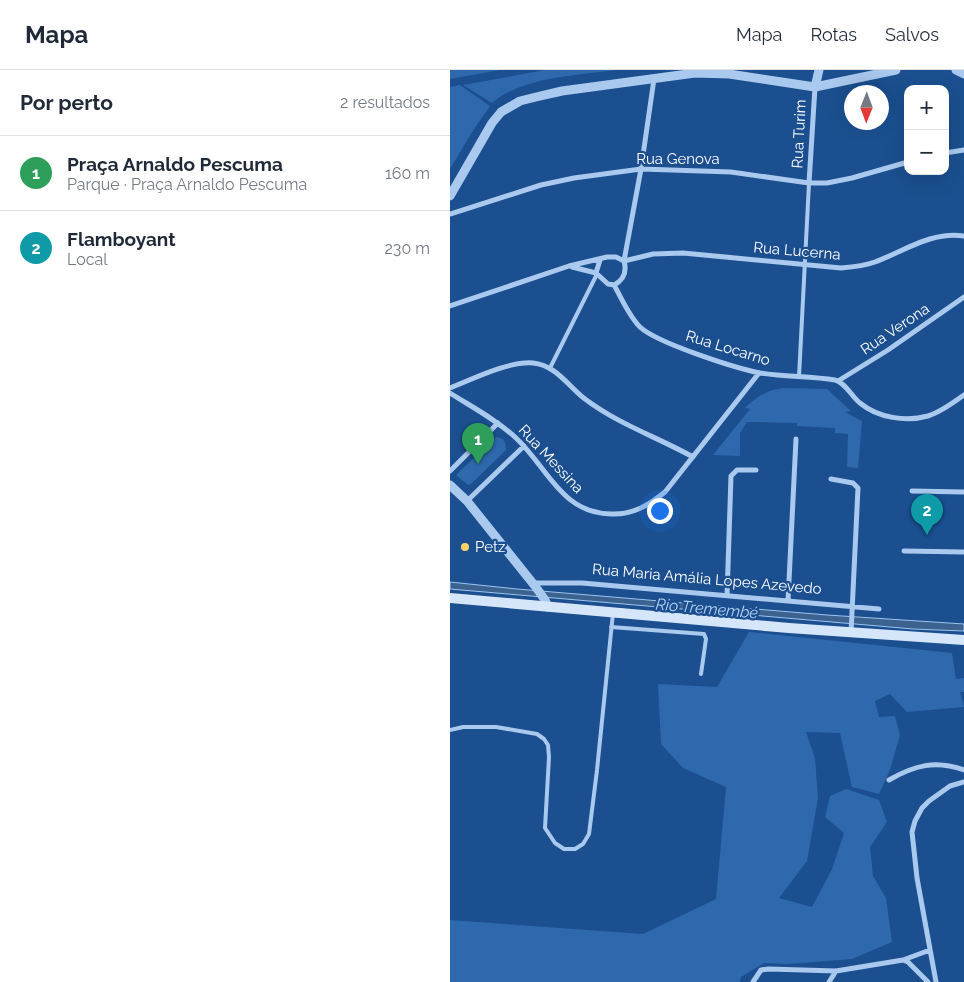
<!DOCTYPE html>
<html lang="pt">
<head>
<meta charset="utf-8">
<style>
  body { margin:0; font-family:Raleway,sans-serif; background:#f2f2f3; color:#1f2937 }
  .controls { position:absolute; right:15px; top:15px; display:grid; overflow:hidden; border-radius:10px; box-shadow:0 5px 20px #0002 }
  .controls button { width:45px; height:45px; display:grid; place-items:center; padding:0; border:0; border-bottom:1px solid #e0e1e3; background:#fff; color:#1f2937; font:25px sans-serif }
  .compass { position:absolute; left:394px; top:15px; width:45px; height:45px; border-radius:50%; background:#fff; box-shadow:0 5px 20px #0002; rotate:181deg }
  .you { position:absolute; left:209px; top:440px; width:18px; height:18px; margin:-12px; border:4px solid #fff; border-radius:50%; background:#1a73e8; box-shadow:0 0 0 8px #1a73e833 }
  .badge { display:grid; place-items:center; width:32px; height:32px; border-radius:50%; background:#84754c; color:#fff; font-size:16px; font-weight:700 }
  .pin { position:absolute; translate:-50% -41px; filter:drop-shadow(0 1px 2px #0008) }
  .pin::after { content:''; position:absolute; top:26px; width:18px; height:15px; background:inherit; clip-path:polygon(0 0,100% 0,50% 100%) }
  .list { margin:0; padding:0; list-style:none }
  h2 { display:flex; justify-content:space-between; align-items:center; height:65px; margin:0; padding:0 20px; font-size:21px }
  h2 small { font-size:16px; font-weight:400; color:#747a83 }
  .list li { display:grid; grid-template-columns:32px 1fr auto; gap:15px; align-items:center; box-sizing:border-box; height:75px; padding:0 20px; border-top:1px solid #e0e1e3 }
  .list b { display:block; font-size:19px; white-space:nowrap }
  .list p { margin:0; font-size:16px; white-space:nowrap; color:#747a83 }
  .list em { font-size:16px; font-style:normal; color:#747a83 }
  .map { position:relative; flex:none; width:514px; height:912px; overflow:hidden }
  header { display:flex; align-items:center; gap:30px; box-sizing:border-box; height:70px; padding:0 25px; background:#fff; border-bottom:1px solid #e0e1e3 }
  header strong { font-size:24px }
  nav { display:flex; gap:28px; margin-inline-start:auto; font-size:18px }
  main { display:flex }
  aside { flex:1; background:#fff }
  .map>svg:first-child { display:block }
  .green { fill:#2e69ad }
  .water { fill:#3c6290; stroke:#9cc4f0 }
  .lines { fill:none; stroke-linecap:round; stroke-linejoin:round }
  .service { stroke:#a9c9ee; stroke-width:4 }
  .minor { stroke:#a9c9ee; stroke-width:5 }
  .tertiary { stroke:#a9c9ee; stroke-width:9 }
  .secondary { stroke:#d6e6fa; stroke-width:10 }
  .poi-dot { fill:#ffd166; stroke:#1b4f8f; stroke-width:2 }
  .labels { text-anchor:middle; stroke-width:4.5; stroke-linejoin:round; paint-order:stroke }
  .street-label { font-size:15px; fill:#fff; stroke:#1b4f8f }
  .poi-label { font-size:15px; fill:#fff; stroke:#1b4f8f; text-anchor:start }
  .water-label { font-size:16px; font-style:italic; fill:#b5d3f5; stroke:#1b4f8f }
</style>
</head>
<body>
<header>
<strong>Mapa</strong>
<nav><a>Mapa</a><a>Rotas</a><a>Salvos</a></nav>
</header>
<main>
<aside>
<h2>Por perto<small>2 resultados</small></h2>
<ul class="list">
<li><span class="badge" style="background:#2e9e5b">1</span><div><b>Praça Arnaldo Pescuma</b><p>Parque · Praça Arnaldo Pescuma</p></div><em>160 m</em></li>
<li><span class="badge" style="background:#0f9aa8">2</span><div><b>Flamboyant</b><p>Local</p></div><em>230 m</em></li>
</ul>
</aside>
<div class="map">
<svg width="514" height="912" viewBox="0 0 514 912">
  <rect width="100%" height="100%" fill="#1b4f8f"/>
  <path class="green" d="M 0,0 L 50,0 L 0,9 Z
    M 95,0 L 167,0 C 130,5 71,7 42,33 L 13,15 Z
    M 10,15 L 40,36 L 24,59 L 0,99 L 0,17 Z
    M 335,318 L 377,319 L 401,341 L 395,342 L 412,351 L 408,398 L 397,397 L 398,364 L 385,363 L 385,358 L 347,356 L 347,353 L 297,352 L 290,363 L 290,386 L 263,385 L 300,339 L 295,338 C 307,326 319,319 335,318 Z
    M 46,367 L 53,369 L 55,373 L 56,380 L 21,414 L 18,415 L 6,405 Z
    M 299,562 L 502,583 L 506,609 L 514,608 L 514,622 L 510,622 L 514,637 L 457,642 L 440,624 L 425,631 L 429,647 L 445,646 L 450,665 L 440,700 L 429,724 L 402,717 L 390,663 L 356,662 L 365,688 L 368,728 L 357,791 L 329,828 L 362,837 L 382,799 L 394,763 L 375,747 L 380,726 L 396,719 L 429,730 L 437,752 L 420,777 L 423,806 L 436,828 L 442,872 L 402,889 L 340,894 L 314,893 L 291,907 L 290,912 L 0,912 L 0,850 L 193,864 L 266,829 L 276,717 L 233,698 L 211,674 L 208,614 L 267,617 Z"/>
  <path class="water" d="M 0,512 L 67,519 L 377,545 L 514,554 L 514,561 L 463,559 L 0,519 Z"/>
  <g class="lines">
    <path class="service" d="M 100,298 L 147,204
      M 349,307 L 359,113
      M 161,557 L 254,564 L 256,569 L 251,604
      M 0,660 L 13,657 L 46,657 L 87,664 L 94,669 L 98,675 L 99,687 L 95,758 L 105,773 L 114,779 L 125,779 L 133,774 L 139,764 L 147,700 L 163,543"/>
    <path class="minor" d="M 495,83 L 514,80
      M 359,113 L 365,17
      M 0,144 L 91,115 L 124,108 L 191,99 L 281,102 L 359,113 L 377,113 L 402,108 L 458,92
      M 150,190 L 146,203 L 158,214 L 164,215
      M 174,191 L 203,184 L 233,183 L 391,198 C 403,197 414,196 425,192 C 454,181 482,161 514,166
      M 122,197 L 146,203
      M 164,215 C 172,229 179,246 190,257 C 207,273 285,298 310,303 C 335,307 361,306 385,310 C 395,312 402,327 410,333 C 428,348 456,352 478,346 C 491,342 503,333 514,325
      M 164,215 C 174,210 177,202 174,191 L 191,99 L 204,9
      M 0,236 L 119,196 L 157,187 L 166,187 L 174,191
      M 388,311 L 438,280 L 514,227
      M 0,318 C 23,309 59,291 83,293 C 106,295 119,317 135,329 C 168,354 207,367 243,387
      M 0,323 C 22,337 47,350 66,368 C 98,398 111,443 161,444 C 183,445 199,435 215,422 L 309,303
      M 0,401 L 48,353
      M 381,409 L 403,413 L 408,418 L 401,563
      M 462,421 L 514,422
      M 17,431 L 74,376
      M 454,481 L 514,482
      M 83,513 L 132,513 L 429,539
      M 277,526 L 281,406 L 287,400 L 306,400
      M 338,531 L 346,369
      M 439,710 C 465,695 485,690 514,700
      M 453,890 L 480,880
      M 303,912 L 311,900 L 319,899 L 386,901 L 453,890 L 458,892 L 478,912
      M 379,912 L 386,901
      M 486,912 L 467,808 L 462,762 L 465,751 L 472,738 L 479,731 L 500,716 L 514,712"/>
    <path class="tertiary" d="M 506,0 L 514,4
      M 365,17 L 369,0
      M 0,126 L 42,53 L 51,42 L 70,31 L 86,27 L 112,21 L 245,3 L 279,4 L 365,17 L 446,0
      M 0,415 L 17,431 L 85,516 L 95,530 L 98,537"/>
    <path class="secondary" d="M 0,528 L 339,558 L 514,570"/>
  </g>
  <circle class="poi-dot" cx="15" cy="477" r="5"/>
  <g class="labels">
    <g class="street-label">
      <text transform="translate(349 64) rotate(-87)" y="5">Rua Turim</text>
      <text x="228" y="94">Rua Genova</text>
      <text transform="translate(347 181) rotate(5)" y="5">Rua Lucerna</text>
      <text transform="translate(445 259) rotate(-34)" y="5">Rua Verona</text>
      <text transform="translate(278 278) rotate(17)" y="5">Rua Locarno</text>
      <text transform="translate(101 389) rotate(47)" y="5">Rua Messina</text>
      <text transform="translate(257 509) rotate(5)" y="5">Rua Maria Amália Lopes Azevedo</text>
    </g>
    <g class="poi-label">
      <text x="25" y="482">Petz</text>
    </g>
    <g class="water-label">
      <text transform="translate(257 538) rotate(5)" y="6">Rio Tremembé</text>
    </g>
  </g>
</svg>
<div class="controls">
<button>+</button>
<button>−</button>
</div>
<svg class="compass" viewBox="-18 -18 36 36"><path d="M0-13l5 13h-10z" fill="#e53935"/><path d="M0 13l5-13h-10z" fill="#747a83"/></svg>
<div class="you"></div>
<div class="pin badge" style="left:28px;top:394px;background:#2e9e5b">1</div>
<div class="pin badge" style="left:477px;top:465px;background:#0f9aa8">2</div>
</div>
</main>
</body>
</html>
